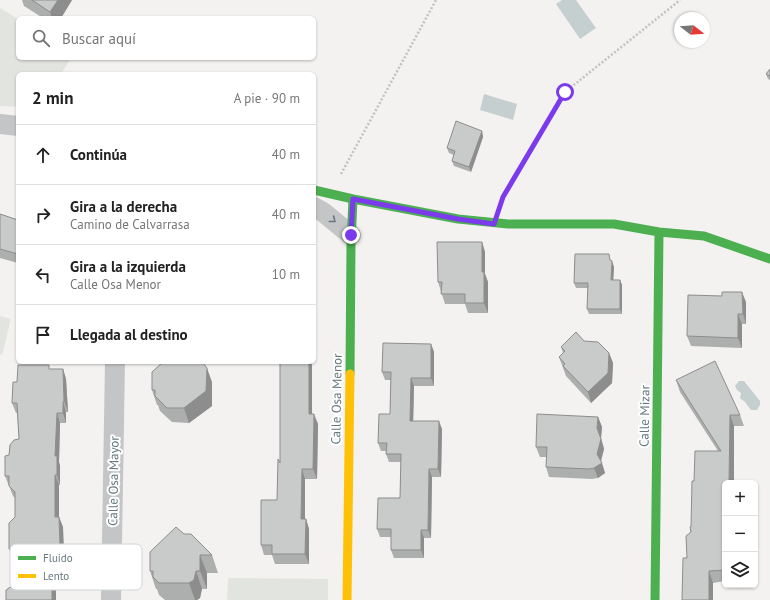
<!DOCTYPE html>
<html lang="es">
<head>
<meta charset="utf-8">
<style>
  body { margin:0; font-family:"PT Sans",sans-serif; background:#f6f6f6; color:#222 }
  .controls { position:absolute; right:12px; bottom:12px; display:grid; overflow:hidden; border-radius:6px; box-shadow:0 1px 3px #0004 }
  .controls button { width:36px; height:36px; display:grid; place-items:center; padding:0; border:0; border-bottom:1px solid #e0e0e0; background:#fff; color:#222; font:20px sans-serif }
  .compass { position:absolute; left:674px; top:12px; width:36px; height:36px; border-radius:50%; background:#fff; box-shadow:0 1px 3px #0004; rotate:107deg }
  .stop { position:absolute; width:12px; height:12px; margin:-9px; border:3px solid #7c3aed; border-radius:50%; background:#fff }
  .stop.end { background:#7c3aed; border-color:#fff; box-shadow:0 1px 4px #0008 }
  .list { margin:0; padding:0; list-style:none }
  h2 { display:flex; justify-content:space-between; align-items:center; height:52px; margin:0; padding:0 16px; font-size:17px }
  h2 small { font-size:13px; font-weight:400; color:#767676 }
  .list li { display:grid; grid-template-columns:26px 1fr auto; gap:12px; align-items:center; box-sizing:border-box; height:60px; padding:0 16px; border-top:1px solid #e0e0e0 }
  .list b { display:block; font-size:15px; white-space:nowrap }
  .list p { margin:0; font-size:13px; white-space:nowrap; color:#767676 }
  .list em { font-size:13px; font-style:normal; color:#767676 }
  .icon { flex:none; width:22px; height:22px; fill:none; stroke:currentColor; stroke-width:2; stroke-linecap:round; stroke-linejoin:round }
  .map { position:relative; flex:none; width:770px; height:600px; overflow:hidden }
  .search { position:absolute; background:#fff; box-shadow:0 1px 3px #0004; left:16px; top:16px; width:300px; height:44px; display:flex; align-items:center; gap:10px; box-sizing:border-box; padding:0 14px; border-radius:6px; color:#767676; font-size:15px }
  .panel { position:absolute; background:#fff; box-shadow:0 1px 3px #0004; left:16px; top:72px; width:300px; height:292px; border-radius:6px }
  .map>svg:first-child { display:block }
  .green { fill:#e2e4df }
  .water { fill:#c5cfcf }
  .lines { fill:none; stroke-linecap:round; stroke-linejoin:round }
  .path { stroke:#c2c2c3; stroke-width:2.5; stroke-dasharray:2 2; stroke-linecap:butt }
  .street { stroke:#c3c5c6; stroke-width:20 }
  .fast { stroke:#4caf50; stroke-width:9 }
  .slow { stroke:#ffc107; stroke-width:9 }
  .wall { fill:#adaeae }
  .shaded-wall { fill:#8d8d8d }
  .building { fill:#c9caca; stroke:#8d8d8d }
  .oneway { stroke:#66787e }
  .route { stroke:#7c3aed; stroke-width:5 }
  .labels { text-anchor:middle; stroke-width:4; stroke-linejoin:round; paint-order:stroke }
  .street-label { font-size:13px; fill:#66787e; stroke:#fff }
  .key { fill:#fff; stroke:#d1d6d8; stroke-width:1 }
  .key-label { font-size:11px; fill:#66787e }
</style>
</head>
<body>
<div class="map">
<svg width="770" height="600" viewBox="0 0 770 600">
  <rect width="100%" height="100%" fill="#f3f2f1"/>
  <path class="green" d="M 0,8 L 18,19 L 18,58 L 71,58 L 61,74 L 18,74 L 18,107 L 0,106 Z
    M 0,316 L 11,319 L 2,355 L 0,354 Z
    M 228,578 L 328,579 L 328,600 L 227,600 Z"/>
  <path class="water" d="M 562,0 L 576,0 L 596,28 L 580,39 L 556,4 Z
    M 484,94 L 517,104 L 513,120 L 480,110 Z
    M 739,381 L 744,381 L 760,401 L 760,405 L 757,410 L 751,410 L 745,402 L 740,398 L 741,393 L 737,390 L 735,386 Z"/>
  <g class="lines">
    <path class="path" d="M 341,174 L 436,0
      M 502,200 L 565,92 L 680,0"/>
    <path class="street" d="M 0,124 L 18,126
      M 314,207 L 323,212 L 351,235
      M 111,600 L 115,362"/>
    <path class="fast" d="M 314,190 L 353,199 L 458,219 L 508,224 L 614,224 L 659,232 L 704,236 L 770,259
      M 350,374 L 351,243 L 353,199
      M 655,600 L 659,232"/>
    <path class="slow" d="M 347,600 L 350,374"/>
  </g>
  <path class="wall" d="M 22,0 L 72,0 L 61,18 L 43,18 L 24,6 Z
    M 770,69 L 770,80 L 768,79 L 766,74 Z
    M 482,131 L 483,137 L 471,172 L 454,166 L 452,161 L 454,155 L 449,153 L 447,148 Z
    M 0,214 L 18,220 L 18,263 L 0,258 Z
    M 482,242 L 485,252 L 485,274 L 488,282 L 488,313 L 468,313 L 465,304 L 445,304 L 438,282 Z
    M 611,260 L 614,267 L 613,280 L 620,280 L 622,285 L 622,314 L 589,314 L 587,309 L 588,288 L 576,288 L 574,283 Z
    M 746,302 L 746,324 L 742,324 L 742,348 L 691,346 L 687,336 Z
    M 584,341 L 609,353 L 613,363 L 612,383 L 591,403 L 566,376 L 559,357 L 563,353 L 561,347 Z
    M 431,344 L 434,352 L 434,386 L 414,386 L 413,421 L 442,429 L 441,477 L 432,477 L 431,538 L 424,538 L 424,558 L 394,558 L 391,550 L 391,537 L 380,537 L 377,529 L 400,498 L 401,462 L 389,462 L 386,454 L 386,451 L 381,451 L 378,443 L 390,414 L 391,380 L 385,380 L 382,372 Z
    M 274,362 L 311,362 L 312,366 L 312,414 L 318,424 L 317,479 L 305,479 L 305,519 L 306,519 L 309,529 L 309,564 L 275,564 L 272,555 L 264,555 L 261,545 L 277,500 L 280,463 L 280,363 Z
    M 51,369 L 63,369 L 66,379 L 68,412 L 66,412 L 66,423 L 60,423 L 59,462 L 60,466 L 60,485 L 59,485 L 59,517 L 63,527 L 64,557 L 63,557 L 62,569 L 56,569 L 56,600 L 6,600 L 13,585 L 13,559 L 12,559 L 9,549 L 15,517 L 15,498 L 13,496 L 5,476 L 9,455 L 19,439 L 17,413 L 16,413 L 12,403 Z
    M 676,380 L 740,415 L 744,426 L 734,426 L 734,483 L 725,483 L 725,581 L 713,583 L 713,600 L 682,600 L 687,558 L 691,527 L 694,481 L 718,451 L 680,392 Z
    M 212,382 L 212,406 L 189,423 L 172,422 L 160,411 L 158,405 L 157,405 L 152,390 Z
    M 598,417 L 602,427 L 601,438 L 604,449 L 601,462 L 605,473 L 598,478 L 592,479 L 549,477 L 546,467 L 546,457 L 540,457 L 536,447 Z
    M 184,534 L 212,555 L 218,573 L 207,573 L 207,589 L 202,589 L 200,598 L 197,600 L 165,600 L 159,595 L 157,589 L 156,589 L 150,571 Z"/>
  <path class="shaded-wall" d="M 58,0 L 72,0 L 61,18 L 52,18 L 50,12 Z
    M 482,131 L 483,137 L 471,172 L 469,167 Z
    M 482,242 L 485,252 L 485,274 L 488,282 L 488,313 L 484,303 L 482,272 Z
    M 612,261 L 614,267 L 613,285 L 611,280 Z
    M 620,280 L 622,285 L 622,314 L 620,309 Z
    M 742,292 L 746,302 L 746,324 L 743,314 Z
    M 738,314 L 742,324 L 742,348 L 738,338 Z
    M 431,344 L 434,352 L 434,386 L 431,378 Z
    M 609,353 L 613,363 L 612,383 L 591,403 L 588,392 Z
    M 309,362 L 311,362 L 312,366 L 312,424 L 309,414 Z
    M 207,368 L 212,382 L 212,406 L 189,423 L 184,408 Z
    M 63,369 L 66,379 L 68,412 L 64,401 Z
    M 411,378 L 414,386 L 413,429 L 410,421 Z
    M 63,402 L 66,412 L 66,423 L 63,413 Z
    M 57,413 L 60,423 L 59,462 L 60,466 L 60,485 L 57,475 L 55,456 Z
    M 314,414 L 318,424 L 317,479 L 313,469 Z
    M 730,415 L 734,426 L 734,483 L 729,483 Z
    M 598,417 L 602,427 L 601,438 L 604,449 L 600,463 L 602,463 L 605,473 L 598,478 L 594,468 L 597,454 L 597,428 Z
    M 439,421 L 442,429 L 441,477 L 438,469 Z
    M 302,469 L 305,479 L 305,529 L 301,519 Z
    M 429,469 L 432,477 L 431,538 L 428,530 Z
    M 55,475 L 59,485 L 59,527 L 55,517 Z
    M 59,517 L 63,527 L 64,557 L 60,547 Z
    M 306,519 L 309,529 L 309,564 L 305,554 Z
    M 421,530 L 424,538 L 424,558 L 421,550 Z
    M 59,547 L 63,557 L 62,569 L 59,559 Z
    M 200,555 L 207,573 L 207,589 L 200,571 Z
    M 52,559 L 56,569 L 56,600 L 52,600 Z
    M 196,571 L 202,589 L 200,598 L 197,600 L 195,600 L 189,583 Z
    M 709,571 L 713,583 L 713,600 L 709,600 Z"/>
  <path class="building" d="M 32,0 L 58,0 L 50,12 Z
    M 770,69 L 770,76 L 766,74 Z
    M 456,121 L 482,131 L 469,167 L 452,161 L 455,151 L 447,148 Z
    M 0,214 L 18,220 L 18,254 L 0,249 Z
    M 437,242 L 482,242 L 482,272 L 484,272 L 484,303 L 465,303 L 465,294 L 441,294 L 442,282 L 438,282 Z
    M 575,254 L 609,254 L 610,260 L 612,261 L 611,280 L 620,280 L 620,309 L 587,309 L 588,283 L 574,283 Z
    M 722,292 L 742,292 L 743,314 L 738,314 L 738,338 L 687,336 L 688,295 L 722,296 Z
    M 576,332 L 584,341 L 598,342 L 609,353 L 608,373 L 588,392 L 563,366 L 565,364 L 559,357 L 565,351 L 561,347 Z
    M 383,343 L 431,344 L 431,378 L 411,378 L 410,421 L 439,421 L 438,469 L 429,469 L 428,530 L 421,530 L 421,550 L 391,550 L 391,529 L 377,529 L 378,498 L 400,498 L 401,454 L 386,454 L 387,443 L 378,443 L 379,414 L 390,414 L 391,372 L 382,372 Z
    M 715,361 L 740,415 L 730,415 L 729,483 L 725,483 L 725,570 L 709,571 L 709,600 L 682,600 L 683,558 L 687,558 L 686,536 L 691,532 L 690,527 L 691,527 L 692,481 L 694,481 L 695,451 L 721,451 L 676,380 Z
    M 163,362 L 202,362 L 207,368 L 206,391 L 184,408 L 167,408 L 155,396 L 155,390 L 152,390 L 152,372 Z
    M 280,362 L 309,362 L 309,414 L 314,414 L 313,469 L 302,469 L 301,519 L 306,519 L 305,554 L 272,554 L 272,545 L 261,545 L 261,500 L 277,500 L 278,459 L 280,463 Z
    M 18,365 L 49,365 L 49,369 L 63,369 L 64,401 L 63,402 L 63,413 L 57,413 L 55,456 L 57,456 L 57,475 L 55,475 L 55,517 L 59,517 L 60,547 L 59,547 L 59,559 L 52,559 L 52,600 L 6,600 L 6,590 L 13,585 L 13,549 L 9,549 L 9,523 L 15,517 L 15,492 L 9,486 L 9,476 L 5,476 L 5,456 L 9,455 L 10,445 L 14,440 L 19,439 L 17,403 L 12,403 L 13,382 L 17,382 Z
    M 537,414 L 598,417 L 597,428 L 601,439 L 597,454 L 602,463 L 594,468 L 589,469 L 546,467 L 547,447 L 536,447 Z
    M 176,527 L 184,534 L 191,534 L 212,555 L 200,555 L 200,571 L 196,571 L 194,580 L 189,583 L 159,583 L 153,577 L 153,571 L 150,571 L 150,552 Z"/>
  <defs><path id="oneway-chevron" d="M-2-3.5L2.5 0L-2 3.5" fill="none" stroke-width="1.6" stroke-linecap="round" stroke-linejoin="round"/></defs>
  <use class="oneway" href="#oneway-chevron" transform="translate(333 220) rotate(39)"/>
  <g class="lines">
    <path class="route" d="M 351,235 L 353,199 L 458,219 L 494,224 L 503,197 L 565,92"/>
  </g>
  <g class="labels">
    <g class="street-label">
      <text transform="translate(336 399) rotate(-89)" y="5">Calle Osa Menor</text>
      <text transform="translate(644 416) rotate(-89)" y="5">Calle Mizar</text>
      <text transform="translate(113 481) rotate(-89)" y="5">Calle Osa Mayor</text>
    </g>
  </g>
  <rect x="10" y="544" width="132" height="46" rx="6" class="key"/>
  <rect x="18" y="556" width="18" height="4" fill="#4caf50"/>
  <rect x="18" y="574" width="18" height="4" fill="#ffc107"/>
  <g class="key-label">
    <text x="43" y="562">Fluido</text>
    <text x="43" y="580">Lento</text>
  </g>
</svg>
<div class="controls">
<button>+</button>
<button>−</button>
<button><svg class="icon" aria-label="layers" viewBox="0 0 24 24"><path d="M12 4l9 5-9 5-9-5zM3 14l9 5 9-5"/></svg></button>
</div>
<svg class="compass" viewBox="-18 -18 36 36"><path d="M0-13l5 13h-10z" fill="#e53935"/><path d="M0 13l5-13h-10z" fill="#767676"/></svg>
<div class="stop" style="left:565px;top:92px"></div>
<div class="stop end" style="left:351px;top:235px"></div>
<div class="search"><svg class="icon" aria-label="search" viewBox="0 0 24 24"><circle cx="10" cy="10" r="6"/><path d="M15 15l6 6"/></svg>Buscar aquí</div>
<section class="panel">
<h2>2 min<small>A pie · 90 m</small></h2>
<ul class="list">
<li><svg class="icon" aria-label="ahead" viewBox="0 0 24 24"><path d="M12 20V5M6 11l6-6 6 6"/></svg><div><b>Continúa</b></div><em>40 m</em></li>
<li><svg class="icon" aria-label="right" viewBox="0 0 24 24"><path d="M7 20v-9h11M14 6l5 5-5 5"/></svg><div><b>Gira a la derecha</b><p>Camino de Calvarrasa</p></div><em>40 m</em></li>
<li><svg class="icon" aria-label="left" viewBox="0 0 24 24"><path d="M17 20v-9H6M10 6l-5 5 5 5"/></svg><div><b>Gira a la izquierda</b><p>Calle Osa Menor</p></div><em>10 m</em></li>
<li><svg class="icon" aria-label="arrive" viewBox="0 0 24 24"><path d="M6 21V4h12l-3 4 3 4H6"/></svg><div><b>Llegada al destino</b></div></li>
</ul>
</section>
</div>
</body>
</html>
